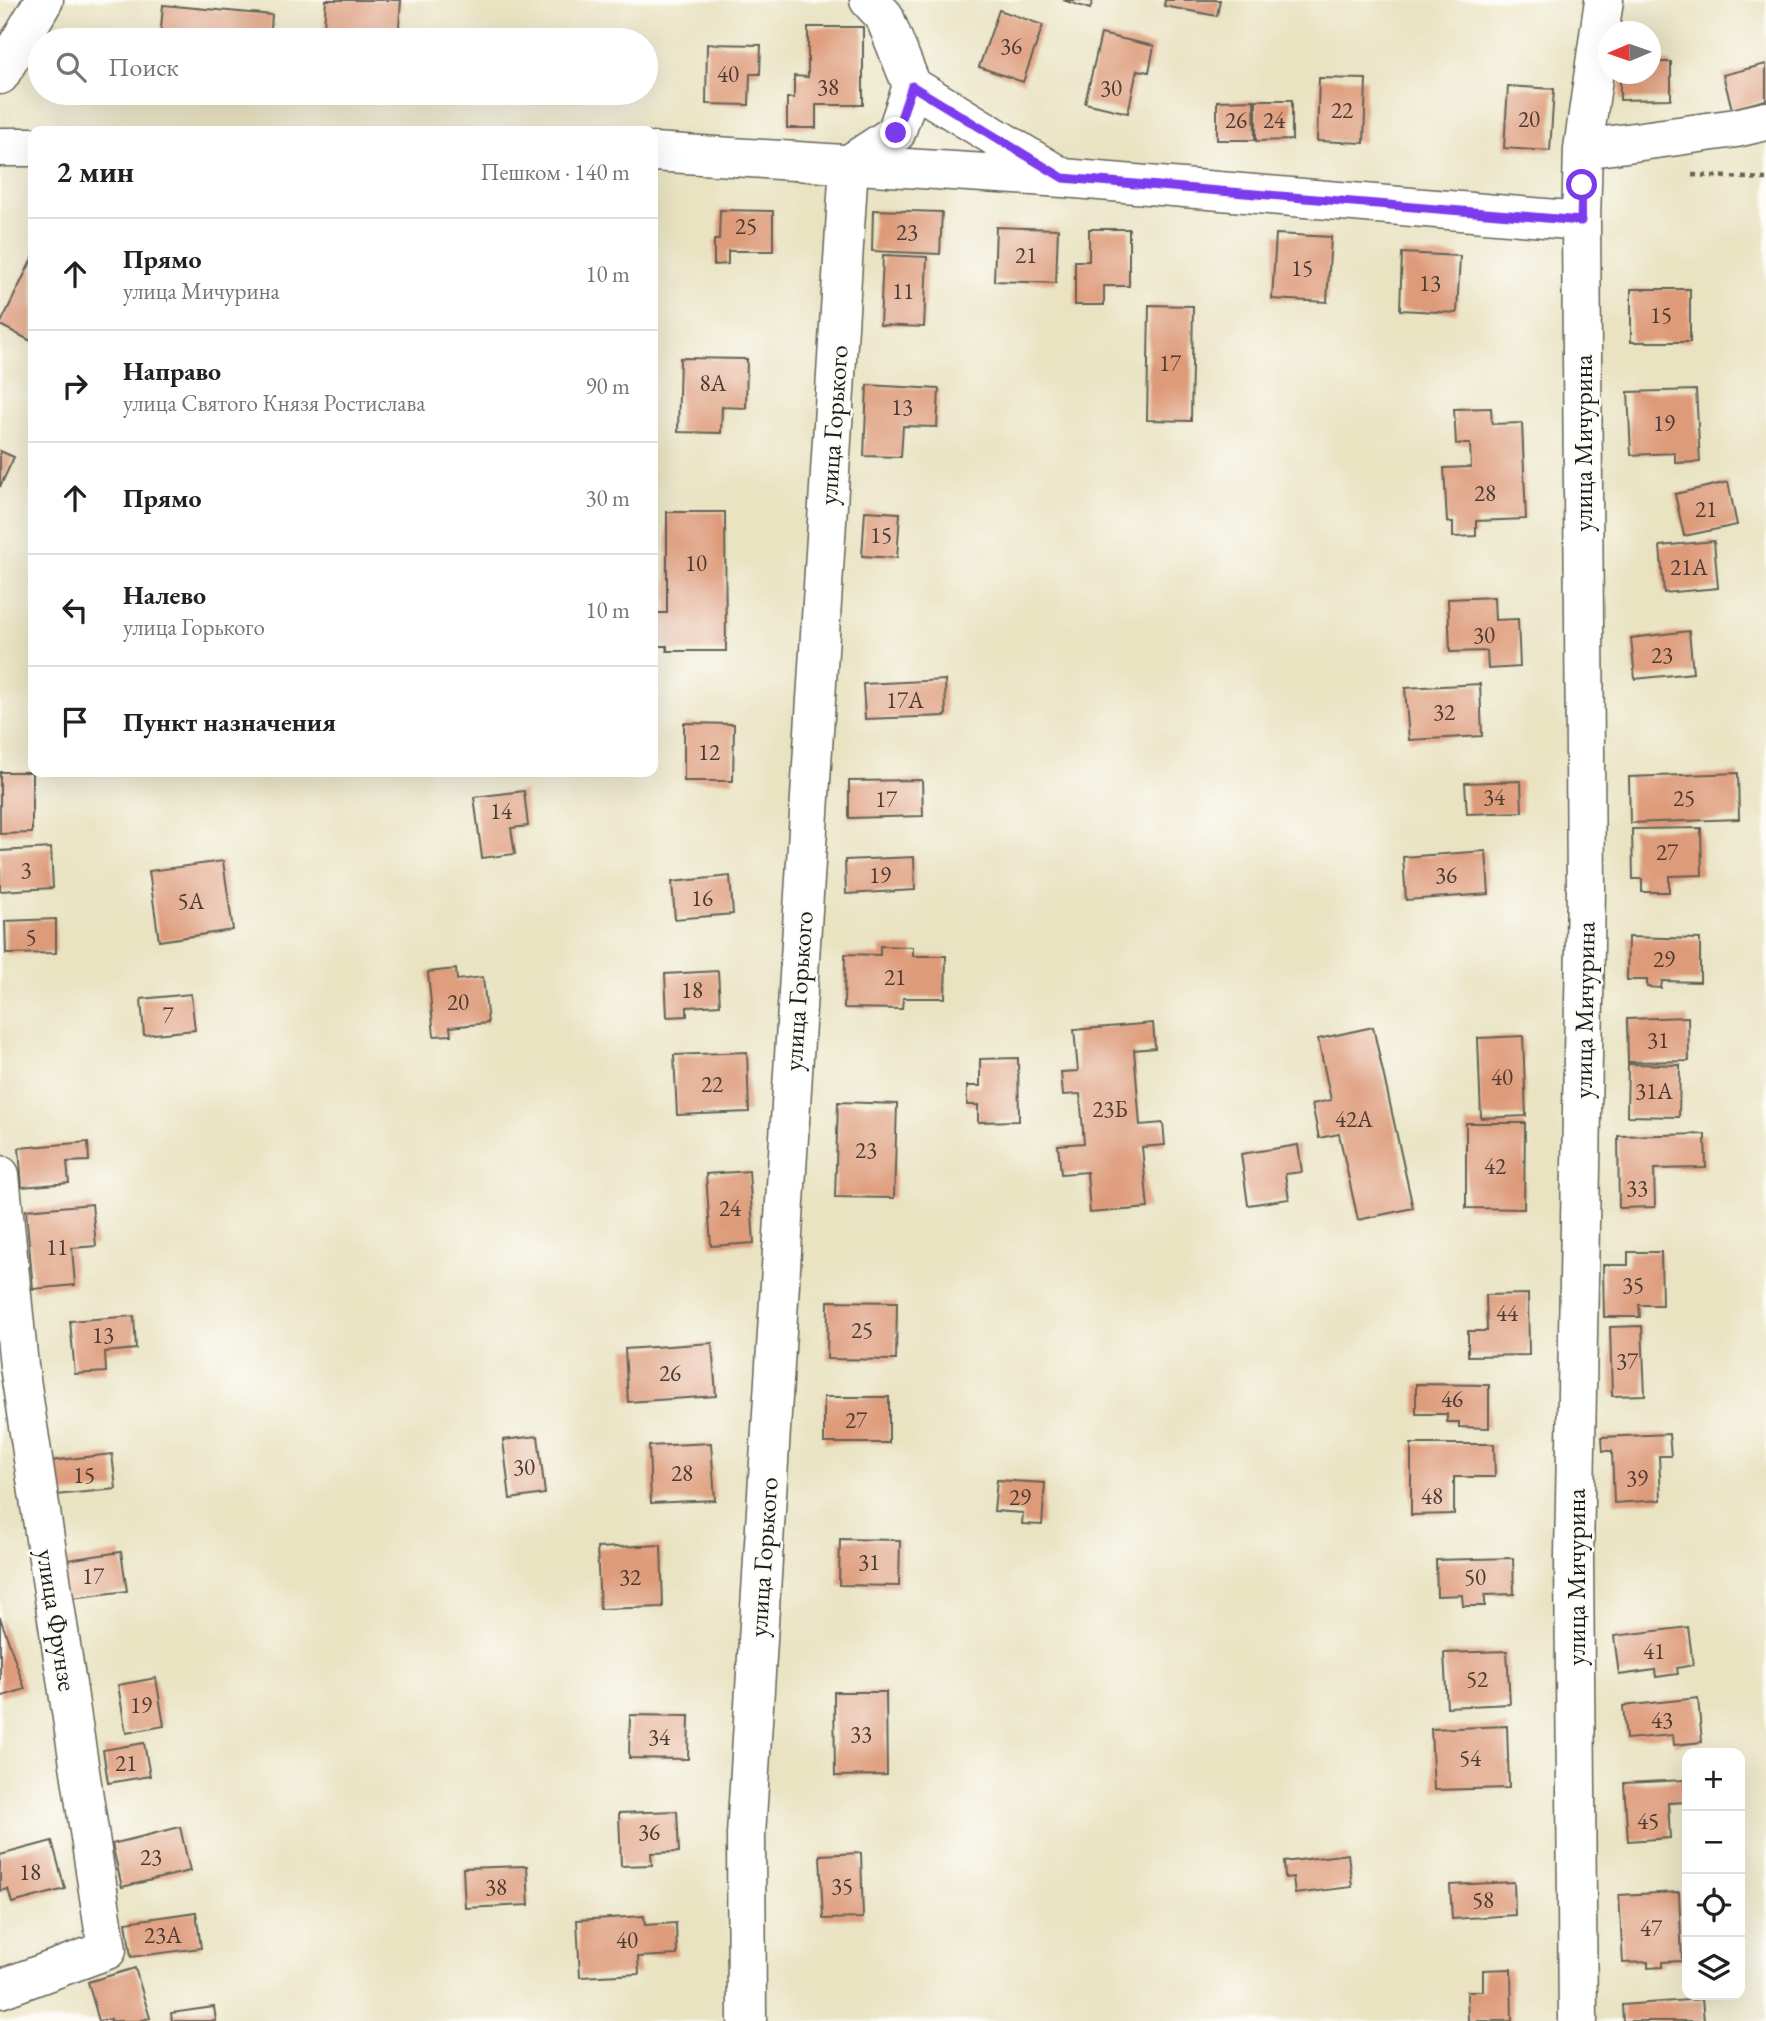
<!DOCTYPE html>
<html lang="ru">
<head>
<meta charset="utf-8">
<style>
  body { margin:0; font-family:"EB Garamond",serif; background:#f6f6f6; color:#202124 }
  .controls { position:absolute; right:21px; bottom:21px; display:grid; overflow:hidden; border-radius:14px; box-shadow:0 7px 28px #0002 }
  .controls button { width:63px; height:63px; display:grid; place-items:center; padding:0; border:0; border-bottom:2px solid #e0e0e0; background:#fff; color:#202124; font:35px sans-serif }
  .compass { position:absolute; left:1598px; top:21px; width:63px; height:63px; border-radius:50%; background:#fff; box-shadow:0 7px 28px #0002; rotate:268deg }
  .stop { position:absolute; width:21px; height:21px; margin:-16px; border:5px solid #7c3aed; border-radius:50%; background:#fff }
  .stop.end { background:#7c3aed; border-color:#fff; box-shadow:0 2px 7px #0008 }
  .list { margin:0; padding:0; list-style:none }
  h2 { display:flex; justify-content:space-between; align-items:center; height:91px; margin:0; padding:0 28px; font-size:30px }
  h2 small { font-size:23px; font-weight:400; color:#757577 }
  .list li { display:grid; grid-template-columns:46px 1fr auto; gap:21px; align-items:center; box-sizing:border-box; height:112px; padding:0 28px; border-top:2px solid #e0e0e0 }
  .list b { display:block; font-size:26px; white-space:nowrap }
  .list p { margin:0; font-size:23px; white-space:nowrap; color:#757577 }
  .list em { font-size:23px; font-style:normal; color:#757577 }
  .icon { flex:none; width:38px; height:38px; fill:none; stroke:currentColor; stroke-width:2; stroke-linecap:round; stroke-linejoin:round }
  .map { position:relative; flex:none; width:1766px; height:2021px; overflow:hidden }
  .search { position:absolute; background:#fff; box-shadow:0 7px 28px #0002; left:28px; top:28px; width:630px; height:77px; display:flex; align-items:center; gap:18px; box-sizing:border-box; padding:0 24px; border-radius:38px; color:#757577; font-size:26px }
  .panel { position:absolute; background:#fff; box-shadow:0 7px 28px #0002; left:28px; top:126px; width:630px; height:651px; border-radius:14px }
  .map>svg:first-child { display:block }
  .building { fill:#de9b7a }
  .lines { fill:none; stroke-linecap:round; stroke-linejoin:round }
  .minor-casing { stroke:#646256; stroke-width:41 }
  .major-casing { stroke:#646256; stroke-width:41 }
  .path { stroke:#646256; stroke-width:4.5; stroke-dasharray:5 5; stroke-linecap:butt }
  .minor { stroke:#fff; stroke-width:38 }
  .major { stroke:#fff; stroke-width:38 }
  .route { stroke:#7c3aed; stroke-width:9 }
  .labels { text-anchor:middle; stroke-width:5; stroke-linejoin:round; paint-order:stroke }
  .number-label { font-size:23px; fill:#4c3c34 }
  .street-label { font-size:26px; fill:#1c1c1c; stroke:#fdfcf7 }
</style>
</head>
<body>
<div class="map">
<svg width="1766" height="2021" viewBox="0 0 1766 2021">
  <rect width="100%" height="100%" fill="#fdfcf7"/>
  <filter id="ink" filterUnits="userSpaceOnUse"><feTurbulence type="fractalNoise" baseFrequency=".0143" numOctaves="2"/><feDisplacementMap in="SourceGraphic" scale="14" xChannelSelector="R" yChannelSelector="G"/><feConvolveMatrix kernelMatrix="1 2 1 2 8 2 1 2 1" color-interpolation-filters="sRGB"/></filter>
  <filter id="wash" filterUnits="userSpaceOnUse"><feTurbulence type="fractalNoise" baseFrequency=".00686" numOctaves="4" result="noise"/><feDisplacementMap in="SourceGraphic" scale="28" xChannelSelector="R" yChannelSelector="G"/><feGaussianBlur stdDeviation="1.57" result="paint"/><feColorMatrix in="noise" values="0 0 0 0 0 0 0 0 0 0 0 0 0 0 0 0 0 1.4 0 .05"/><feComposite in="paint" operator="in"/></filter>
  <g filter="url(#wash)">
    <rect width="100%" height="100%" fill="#e9e3c2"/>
    <g id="blocks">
      <path class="building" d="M 326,0 L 401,0 L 398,40 L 323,40 Z
        M 1063,0 L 1093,0 L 1090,9 Z
        M 1165,0 L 1220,0 L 1217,16 L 1164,6 Z
        M 163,5 L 272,15 L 270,40 L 160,40 Z
        M 999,10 L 1043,25 L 1023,82 L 979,67 Z
        M 808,27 L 863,27 L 863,105 L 816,105 L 816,128 L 787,128 L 787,98 L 794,98 L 794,76 L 808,77 Z
        M 1101,34 L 1154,46 L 1149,72 L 1137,70 L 1128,113 L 1085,103 Z
        M 707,44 L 761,45 L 760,74 L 750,74 L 749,105 L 706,104 Z
        M 1650,62 L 1671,62 L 1671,99 L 1620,100 L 1620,74 L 1650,74 Z
        M 1766,64 L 1766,100 L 1732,109 L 1723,75 Z
        M 1319,78 L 1366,79 L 1364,143 L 1317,141 Z
        M 1508,86 L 1554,89 L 1550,151 L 1504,148 Z
        M 452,93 L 489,93 L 488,98 L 452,95 Z
        M 561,93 L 581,93 L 581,99 L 561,100 Z
        M 1254,100 L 1255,140 L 1217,140 L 1217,101 Z
        M 1256,100 L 1292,100 L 1292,140 L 1256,141 Z
        M 720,210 L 773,211 L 773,251 L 728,251 L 728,264 L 714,265 L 714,240 L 719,240 Z
        M 873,210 L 942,212 L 940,254 L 872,251 Z
        M 996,227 L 1058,229 L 1056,283 L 994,281 Z
        M 1089,229 L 1129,229 L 1129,286 L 1104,286 L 1104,305 L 1075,305 L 1075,261 L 1089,261 Z
        M 1276,234 L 1331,237 L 1327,302 L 1272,299 Z
        M 1402,253 L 1460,256 L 1457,313 L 1400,310 Z
        M 883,255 L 927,257 L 924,327 L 880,325 Z
        M 33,257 L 33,342 L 0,325 Z
        M 1631,289 L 1690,289 L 1690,342 L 1631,342 Z
        M 1149,305 L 1193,306 L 1191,421 L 1147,420 Z
        M 680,358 L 747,359 L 746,408 L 722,407 L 721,433 L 678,432 Z
        M 867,385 L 939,389 L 937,427 L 903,426 L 901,457 L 864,456 Z
        M 1696,390 L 1700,462 L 1675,463 L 1675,453 L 1631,455 L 1628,392 Z
        M 1491,408 L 1492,424 L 1522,423 L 1526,519 L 1476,521 L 1476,536 L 1453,537 L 1453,522 L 1447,522 L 1444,468 L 1471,467 L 1470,444 L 1456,444 L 1454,409 Z
        M 0,451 L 14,457 L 0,487 Z
        M 1728,482 L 1737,525 L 1684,536 L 1675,494 Z
        M 865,511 L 900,513 L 897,558 L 862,556 Z
        M 667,512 L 725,512 L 726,651 L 667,651 L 667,646 L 657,646 L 657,613 L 667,613 Z
        M 1714,541 L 1718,588 L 1664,593 L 1660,546 Z
        M 1494,597 L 1495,620 L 1518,619 L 1520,667 L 1488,669 L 1487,651 L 1450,652 L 1448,599 Z
        M 1689,631 L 1693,673 L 1635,679 L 1631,638 Z
        M 945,680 L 946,716 L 865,719 L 863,684 Z
        M 1480,684 L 1482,736 L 1409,740 L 1405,688 Z
        M 684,723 L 734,724 L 733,781 L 684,781 Z
        M 0,772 L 32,772 L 32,833 L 0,834 Z
        M 1738,773 L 1739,819 L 1630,823 L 1629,777 Z
        M 922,780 L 923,816 L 849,818 L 849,781 Z
        M 1521,781 L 1522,812 L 1467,814 L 1465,783 Z
        M 524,791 L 528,826 L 511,828 L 515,854 L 482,858 L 474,797 Z
        M 1701,828 L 1702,875 L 1669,876 L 1669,892 L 1642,892 L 1642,879 L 1633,879 L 1632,829 Z
        M 51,848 L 53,888 L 0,891 L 0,851 Z
        M 1486,851 L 1489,894 L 1406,900 L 1403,857 Z
        M 914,857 L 915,890 L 846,894 L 845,860 Z
        M 223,861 L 233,930 L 159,941 L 149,871 Z
        M 730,876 L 733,914 L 675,919 L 672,882 Z
        M 56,919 L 56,953 L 6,954 L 5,921 Z
        M 1628,937 L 1700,939 L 1700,982 L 1662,981 L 1661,988 L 1647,987 L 1647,980 L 1627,980 Z
        M 880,946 L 913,947 L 913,956 L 946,956 L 945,998 L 903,998 L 902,1009 L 844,1008 L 845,954 L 880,955 Z
        M 456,969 L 457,980 L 483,977 L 488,1023 L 450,1027 L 451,1035 L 434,1036 L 428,972 Z
        M 718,971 L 720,1005 L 687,1007 L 687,1016 L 667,1017 L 665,974 Z
        M 191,994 L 195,1030 L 144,1035 L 141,999 Z
        M 1688,1017 L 1689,1061 L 1628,1062 L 1627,1019 Z
        M 1153,1023 L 1155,1048 L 1134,1050 L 1140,1125 L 1163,1123 L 1165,1145 L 1142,1147 L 1148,1208 L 1090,1213 L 1087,1172 L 1061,1174 L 1058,1145 L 1084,1143 L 1080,1094 L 1063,1095 L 1061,1072 L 1078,1071 L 1074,1030 Z
        M 1373,1027 L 1413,1208 L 1358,1220 L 1339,1134 L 1319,1138 L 1312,1104 L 1331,1100 L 1318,1039 Z
        M 1523,1036 L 1526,1116 L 1481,1118 L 1478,1038 Z
        M 747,1052 L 749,1112 L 677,1115 L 674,1055 Z
        M 1018,1058 L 1019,1121 L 978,1122 L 978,1105 L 967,1105 L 967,1086 L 980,1086 L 980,1059 Z
        M 1628,1064 L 1680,1065 L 1679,1117 L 1627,1116 Z
        M 838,1102 L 897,1104 L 894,1198 L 835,1197 Z
        M 1466,1123 L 1525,1123 L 1524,1209 L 1466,1208 Z
        M 1705,1134 L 1706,1168 L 1654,1169 L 1655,1207 L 1619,1208 L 1618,1136 Z
        M 88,1142 L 89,1161 L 67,1162 L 69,1183 L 22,1187 L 19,1148 Z
        M 1298,1145 L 1302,1172 L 1285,1174 L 1289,1199 L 1248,1205 L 1241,1154 Z
        M 749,1171 L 754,1243 L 711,1246 L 706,1174 Z
        M 92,1204 L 96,1246 L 72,1248 L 75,1285 L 33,1289 L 26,1210 Z
        M 1628,1252 L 1661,1252 L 1662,1305 L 1639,1305 L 1640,1317 L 1604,1317 L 1603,1265 L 1628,1265 Z
        M 1528,1294 L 1529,1355 L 1468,1356 L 1468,1331 L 1487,1331 L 1486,1295 Z
        M 828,1301 L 897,1302 L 896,1360 L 827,1359 Z
        M 134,1316 L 136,1349 L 105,1352 L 106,1372 L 75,1374 L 70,1321 Z
        M 1642,1326 L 1645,1395 L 1612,1396 L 1610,1327 Z
        M 712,1343 L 716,1396 L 628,1402 L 625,1349 Z
        M 1416,1384 L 1489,1385 L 1489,1428 L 1459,1427 L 1459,1422 L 1447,1422 L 1447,1414 L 1416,1414 Z
        M 824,1397 L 889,1397 L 889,1443 L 824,1443 Z
        M 1669,1434 L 1671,1456 L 1659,1456 L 1661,1500 L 1614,1503 L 1612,1451 L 1603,1451 L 1602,1437 Z
        M 538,1436 L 545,1494 L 510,1499 L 503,1440 Z
        M 711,1443 L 715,1500 L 651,1503 L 649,1446 Z
        M 1411,1444 L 1494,1444 L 1495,1477 L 1454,1477 L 1454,1514 L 1411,1515 Z
        M 112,1454 L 116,1489 L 56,1495 L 51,1461 Z
        M 997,1480 L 1045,1483 L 1042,1525 L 1022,1524 L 1023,1513 L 994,1511 Z
        M 840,1539 L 900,1540 L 899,1586 L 839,1585 Z
        M 661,1545 L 663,1607 L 600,1609 L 597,1548 Z
        M 121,1552 L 127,1591 L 65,1599 L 60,1561 Z
        M 1513,1558 L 1514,1594 L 1485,1595 L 1485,1606 L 1463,1606 L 1462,1595 L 1437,1596 L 1436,1560 Z
        M 0,1617 L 25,1689 L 0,1697 Z
        M 1688,1627 L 1693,1665 L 1677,1668 L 1678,1674 L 1656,1677 L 1655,1670 L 1619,1675 L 1614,1636 Z
        M 1507,1651 L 1510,1704 L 1447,1707 L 1444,1653 Z
        M 156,1678 L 164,1726 L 126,1733 L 118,1685 Z
        M 834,1692 L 886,1692 L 887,1775 L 835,1776 Z
        M 1698,1698 L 1702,1742 L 1674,1745 L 1673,1735 L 1626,1739 L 1623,1706 Z
        M 630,1715 L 689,1716 L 688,1759 L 629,1758 Z
        M 1507,1726 L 1509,1788 L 1434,1790 L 1431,1729 Z
        M 144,1743 L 150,1776 L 108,1783 L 103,1750 Z
        M 1685,1780 L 1687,1802 L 1668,1803 L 1670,1838 L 1628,1841 L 1624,1783 Z
        M 677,1811 L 679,1852 L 651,1853 L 652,1865 L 621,1866 L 619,1813 Z
        M 180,1827 L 190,1871 L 122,1887 L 112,1844 Z
        M 52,1841 L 65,1889 L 12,1903 L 8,1889 L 0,1891 L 0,1855 Z
        M 861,1853 L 863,1918 L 823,1919 L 820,1855 Z
        M 1348,1854 L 1352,1887 L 1295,1894 L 1293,1877 L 1285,1878 L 1284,1862 Z
        M 527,1866 L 529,1905 L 465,1908 L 463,1868 Z
        M 1514,1882 L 1515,1915 L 1452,1919 L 1450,1885 Z
        M 1679,1892 L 1682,1961 L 1662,1962 L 1662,1967 L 1648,1968 L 1648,1962 L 1623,1963 L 1619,1895 Z
        M 196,1912 L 201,1948 L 131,1957 L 126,1922 Z
        M 644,1916 L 645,1925 L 676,1923 L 677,1955 L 638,1957 L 639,1974 L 580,1977 L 577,1920 Z
        M 135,1968 L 150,2018 L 138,2021 L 111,2021 L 111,2019 L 99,2021 L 88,1982 Z
        M 1511,1969 L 1512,2021 L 1468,2021 L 1467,1991 L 1483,1991 L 1483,1970 Z
        M 1702,1999 L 1704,2021 L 1623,2021 L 1622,2005 Z
        M 214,2007 L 216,2021 L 172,2021 L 171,2013 Z"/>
    </g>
  </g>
  <g filter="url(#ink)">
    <use href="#blocks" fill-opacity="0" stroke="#646256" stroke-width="2"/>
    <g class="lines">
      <defs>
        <path id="minor" d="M 912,86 L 1058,175
          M 0,147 L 33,147
          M 1583,149 L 1736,128 L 1766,121
          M 653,152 L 1063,178 L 1581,221
          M 0,1175 L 19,1366 L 107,1950 L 0,1989
          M 747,2021 L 746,1835 L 849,164 L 896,133 L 912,86 L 884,16 L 869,0
          M 1578,2021 L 1574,1557 L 1586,889 L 1581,221 L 1583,149 L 1604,0"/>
        <path id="major" d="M 0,75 L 44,0"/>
      </defs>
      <use href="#minor" class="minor-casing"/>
      <use href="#major" class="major-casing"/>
      <path class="path" d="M 1692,175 L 1766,179"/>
      <use href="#minor" class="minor"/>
      <use href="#major" class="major"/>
    </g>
  </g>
  <g class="lines" filter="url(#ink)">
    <path class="route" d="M 896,133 L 912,86 L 1063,178 L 1581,221 L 1582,185"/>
  </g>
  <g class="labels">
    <g class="number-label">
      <text x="1011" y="54">36</text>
      <text x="728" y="82">40</text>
      <text x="828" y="95">38</text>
      <text x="1111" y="96">30</text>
      <text x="1342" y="118">22</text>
      <text x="1529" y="127">20</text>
      <text x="1236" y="128">26</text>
      <text x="1274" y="128">24</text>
      <text x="746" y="234">25</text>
      <text x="907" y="240">23</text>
      <text x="1026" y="263">21</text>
      <text x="1302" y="276">15</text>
      <text x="1430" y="291">13</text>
      <text x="903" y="299">11</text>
      <text x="1661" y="323">15</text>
      <text x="1170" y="371">17</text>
      <text x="713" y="391">8А</text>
      <text x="902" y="415">13</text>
      <text x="1664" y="431">19</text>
      <text x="1485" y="501">28</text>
      <text x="1706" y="517">21</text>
      <text x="881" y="543">15</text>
      <text x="696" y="571">10</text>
      <text x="1689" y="575">21А</text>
      <text x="1484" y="643">30</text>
      <text x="1662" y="663">23</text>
      <text x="905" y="708">17А</text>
      <text x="1444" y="720">32</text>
      <text x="709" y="760">12</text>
      <text x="1494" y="805">34</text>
      <text x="1684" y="806">25</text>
      <text x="886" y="807">17</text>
      <text x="501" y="819">14</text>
      <text x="1667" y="860">27</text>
      <text x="26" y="878">3</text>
      <text x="880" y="883">19</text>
      <text x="1446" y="883">36</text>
      <text x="702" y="906">16</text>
      <text x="191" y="909">5А</text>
      <text x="31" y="945">5</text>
      <text x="1664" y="967">29</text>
      <text x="895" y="985">21</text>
      <text x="692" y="998">18</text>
      <text x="458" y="1010">20</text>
      <text x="168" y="1023">7</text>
      <text x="1658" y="1048">31</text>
      <text x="1502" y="1085">40</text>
      <text x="712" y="1092">22</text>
      <text x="1654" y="1099">31А</text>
      <text x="1110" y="1117">23Б</text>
      <text x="1354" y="1127">42А</text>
      <text x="866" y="1158">23</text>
      <text x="1495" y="1174">42</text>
      <text x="1637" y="1196">33</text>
      <text x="730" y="1216">24</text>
      <text x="57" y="1255">11</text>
      <text x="1633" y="1293">35</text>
      <text x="1507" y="1321">44</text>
      <text x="862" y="1338">25</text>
      <text x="103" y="1343">13</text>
      <text x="1627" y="1369">37</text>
      <text x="670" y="1381">26</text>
      <text x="1452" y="1407">46</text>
      <text x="856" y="1428">27</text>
      <text x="524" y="1475">30</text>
      <text x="682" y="1481">28</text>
      <text x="84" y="1483">15</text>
      <text x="1637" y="1486">39</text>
      <text x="1432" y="1504">48</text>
      <text x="1020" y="1505">29</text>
      <text x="869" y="1570">31</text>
      <text x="93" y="1584">17</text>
      <text x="630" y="1585">32</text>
      <text x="1475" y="1585">50</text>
      <text x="1654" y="1659">41</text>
      <text x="1477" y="1687">52</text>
      <text x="141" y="1713">19</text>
      <text x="1662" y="1728">43</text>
      <text x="861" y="1742">33</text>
      <text x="659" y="1745">34</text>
      <text x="1470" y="1766">54</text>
      <text x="126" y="1771">21</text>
      <text x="1648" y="1829">45</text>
      <text x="649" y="1840">36</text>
      <text x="151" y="1865">23</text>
      <text x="30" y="1880">18</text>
      <text x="842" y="1894">35</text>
      <text x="496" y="1895">38</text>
      <text x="1483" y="1908">58</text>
      <text x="1651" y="1936">47</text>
      <text x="163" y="1943">23А</text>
      <text x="627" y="1948">40</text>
    </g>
    <g class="street-label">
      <text transform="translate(833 425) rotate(-86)" y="9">улица Горького</text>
      <text transform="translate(1583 443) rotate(-90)" y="9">улица Мичурина</text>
      <text transform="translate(798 991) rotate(-86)" y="9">улица Горького</text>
      <text transform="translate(1584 1010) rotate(-89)" y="9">улица Мичурина</text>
      <text transform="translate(763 1557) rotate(-86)" y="9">улица Горького</text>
      <text transform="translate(1576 1577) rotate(-90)" y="9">улица Мичурина</text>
      <text transform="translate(57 1620) rotate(81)" y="9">улица Фрунзе</text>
    </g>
  </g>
</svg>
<div class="controls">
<button>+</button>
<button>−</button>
<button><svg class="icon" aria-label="locate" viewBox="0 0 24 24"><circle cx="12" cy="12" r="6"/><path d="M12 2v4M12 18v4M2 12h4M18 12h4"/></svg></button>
<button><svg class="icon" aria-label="layers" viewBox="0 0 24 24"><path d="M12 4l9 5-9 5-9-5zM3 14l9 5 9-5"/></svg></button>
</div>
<svg class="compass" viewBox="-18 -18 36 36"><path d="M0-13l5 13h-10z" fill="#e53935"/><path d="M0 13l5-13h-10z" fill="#757577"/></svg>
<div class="stop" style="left:1582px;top:185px"></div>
<div class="stop end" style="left:896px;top:133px"></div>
<div class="search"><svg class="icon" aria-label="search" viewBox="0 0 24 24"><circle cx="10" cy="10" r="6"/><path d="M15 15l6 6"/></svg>Поиск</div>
<section class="panel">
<h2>2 мин<small>Пешком · 140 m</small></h2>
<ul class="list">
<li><svg class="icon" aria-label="ahead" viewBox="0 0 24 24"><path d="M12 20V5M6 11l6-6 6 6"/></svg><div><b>Прямо</b><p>улица Мичурина</p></div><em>10 m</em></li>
<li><svg class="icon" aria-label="right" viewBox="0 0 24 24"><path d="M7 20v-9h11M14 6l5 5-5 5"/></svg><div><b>Направо</b><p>улица Святого Князя Ростислава</p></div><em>90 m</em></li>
<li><svg class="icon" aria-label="ahead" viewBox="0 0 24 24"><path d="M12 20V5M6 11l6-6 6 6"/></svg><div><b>Прямо</b></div><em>30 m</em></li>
<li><svg class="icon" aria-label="left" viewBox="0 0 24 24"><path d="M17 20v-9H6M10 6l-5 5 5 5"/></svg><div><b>Налево</b><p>улица Горького</p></div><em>10 m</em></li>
<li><svg class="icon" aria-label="arrive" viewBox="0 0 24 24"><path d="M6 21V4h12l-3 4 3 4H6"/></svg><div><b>Пункт назначения</b></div></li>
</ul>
</section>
</div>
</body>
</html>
